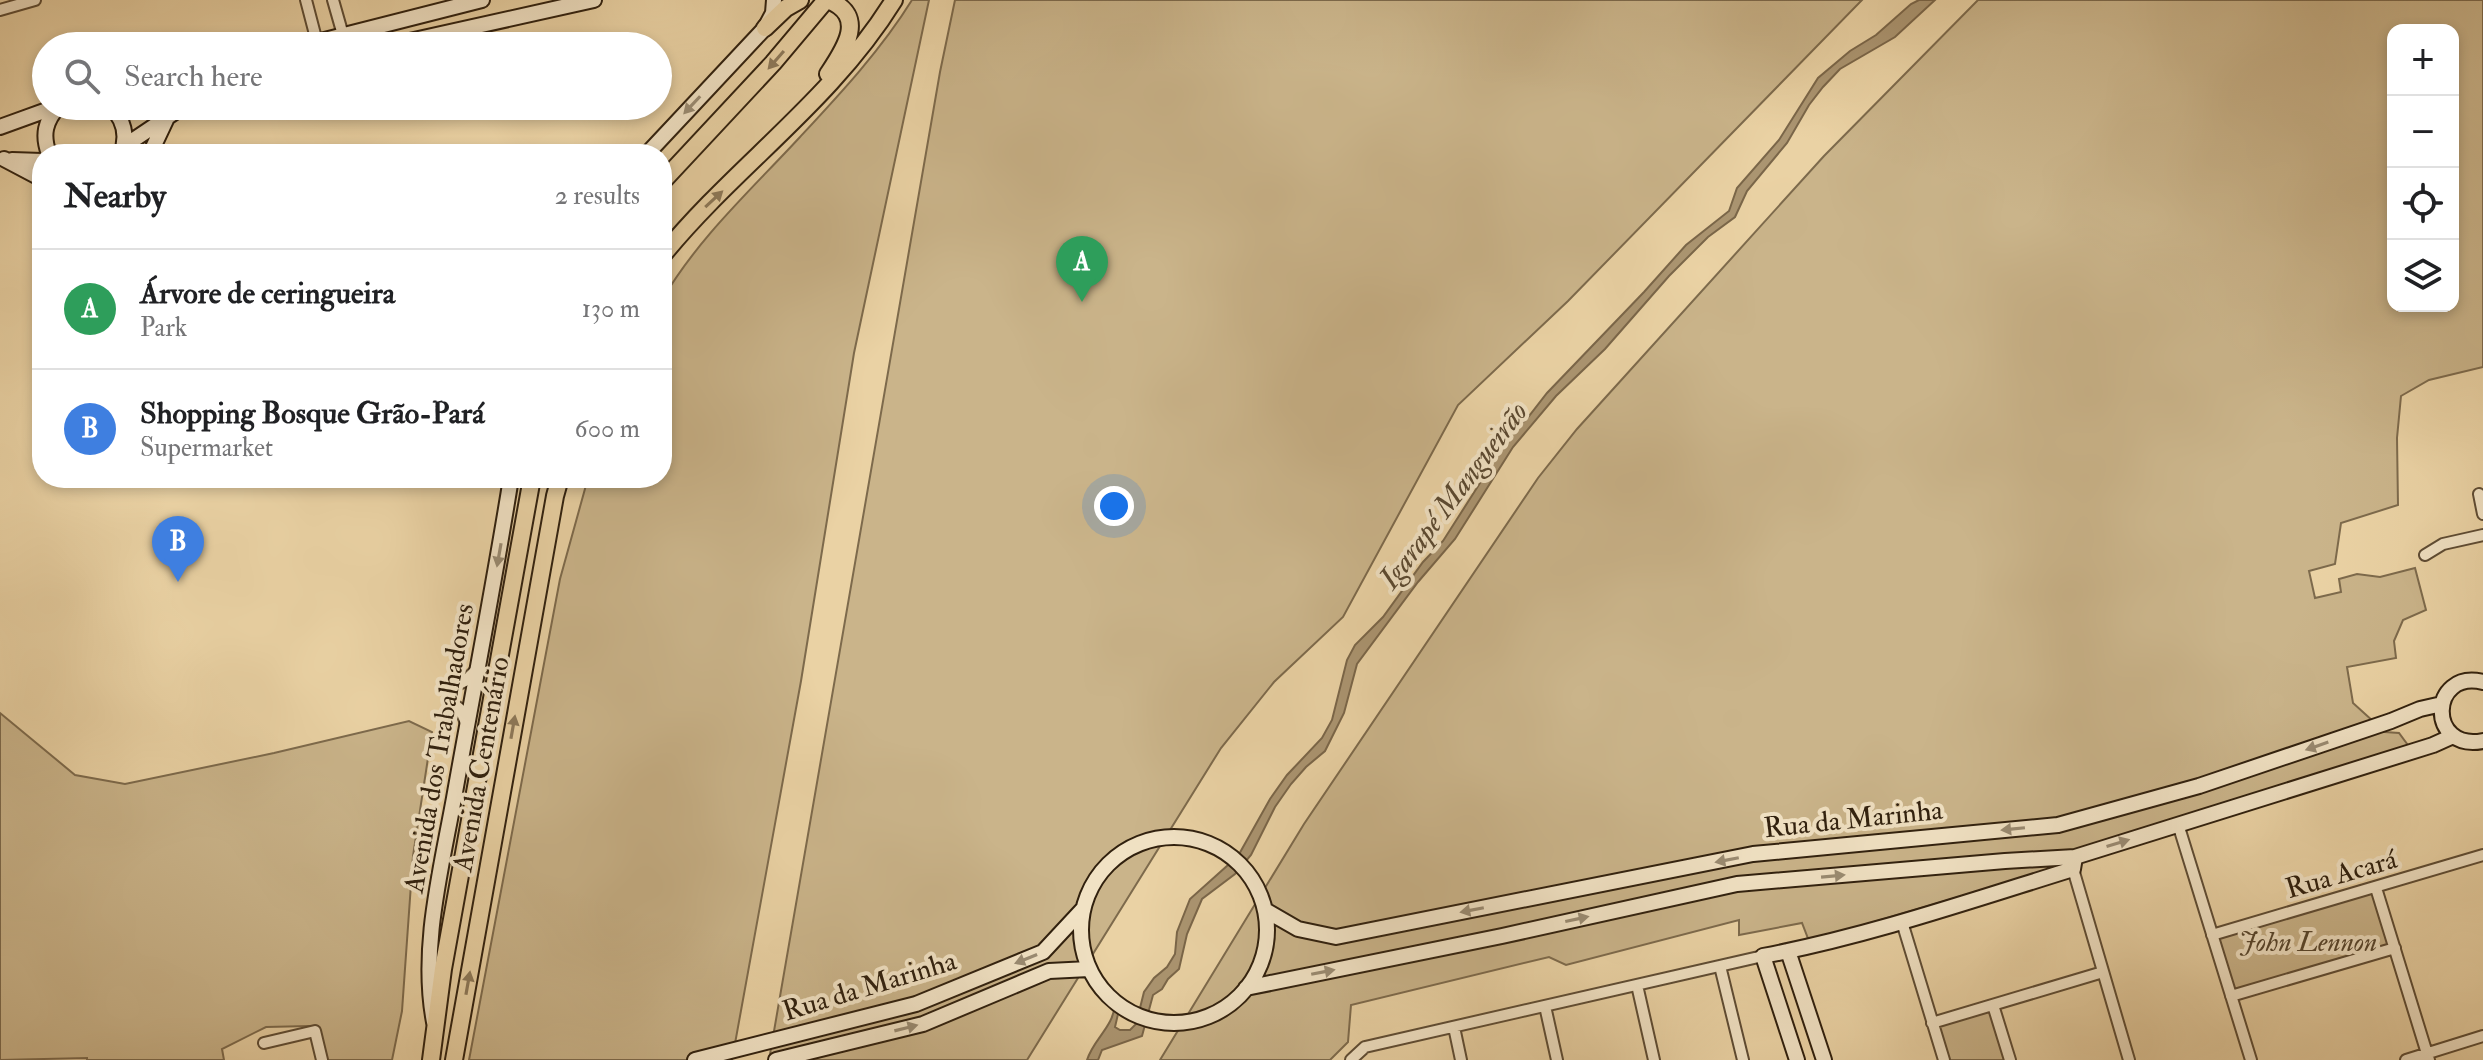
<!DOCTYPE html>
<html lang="en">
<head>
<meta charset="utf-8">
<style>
  body { margin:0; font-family:"IM FELL Double Pica",serif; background:#f2f2f2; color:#202124 }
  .controls { position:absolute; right:24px; top:24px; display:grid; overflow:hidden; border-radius:16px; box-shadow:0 4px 12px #0003 }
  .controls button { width:72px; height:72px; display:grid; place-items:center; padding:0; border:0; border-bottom:2px solid #e0e0e0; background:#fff; color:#202124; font:40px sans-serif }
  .you { position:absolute; left:1114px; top:506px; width:28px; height:28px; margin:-20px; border:6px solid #fff; border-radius:50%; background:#1a73e8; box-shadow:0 0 0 12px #1a73e833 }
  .badge { display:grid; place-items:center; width:52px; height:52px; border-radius:50%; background:#8f2418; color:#fff; font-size:26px; font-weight:700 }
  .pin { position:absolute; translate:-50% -66px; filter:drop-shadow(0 2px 4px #0008) }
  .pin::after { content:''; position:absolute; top:42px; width:28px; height:24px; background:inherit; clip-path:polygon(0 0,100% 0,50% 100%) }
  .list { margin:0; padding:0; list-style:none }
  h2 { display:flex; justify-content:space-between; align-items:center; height:104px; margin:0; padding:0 32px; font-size:34px }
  h2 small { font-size:26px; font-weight:400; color:#757577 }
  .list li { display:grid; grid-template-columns:52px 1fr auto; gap:24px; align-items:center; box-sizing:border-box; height:120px; padding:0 32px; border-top:2px solid #e0e0e0 }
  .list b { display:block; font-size:30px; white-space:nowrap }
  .list p { margin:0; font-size:26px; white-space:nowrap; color:#757577 }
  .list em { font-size:26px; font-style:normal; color:#757577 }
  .icon { flex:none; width:44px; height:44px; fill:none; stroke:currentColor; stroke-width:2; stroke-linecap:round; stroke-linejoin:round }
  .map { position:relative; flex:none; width:2483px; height:1060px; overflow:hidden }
  .search { position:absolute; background:#fff; box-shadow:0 4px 12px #0003; left:32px; top:32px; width:640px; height:88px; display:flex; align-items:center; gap:20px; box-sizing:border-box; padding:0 28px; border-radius:44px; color:#757577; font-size:30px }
  .panel { position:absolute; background:#fff; box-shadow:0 4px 12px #0003; left:32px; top:144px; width:640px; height:344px; border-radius:32px }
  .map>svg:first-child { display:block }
  .green { fill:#cab48a; stroke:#7d6a4c; stroke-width:2; fill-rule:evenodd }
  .water { fill:#ab9571; stroke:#7a6649; stroke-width:2 }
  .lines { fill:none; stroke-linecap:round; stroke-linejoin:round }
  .street-casing { stroke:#5e4c34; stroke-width:14 }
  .secondary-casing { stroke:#30200e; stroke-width:18 }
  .primary-casing { stroke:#30200e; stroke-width:20 }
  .street { stroke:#f1e2c4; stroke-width:10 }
  .secondary { stroke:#f1e2c4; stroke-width:14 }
  .primary { stroke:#ead2a4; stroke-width:16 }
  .oneway { fill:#8d7959 }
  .oneway2 { fill:#9a8b72 }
  .labels { text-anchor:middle; stroke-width:8; stroke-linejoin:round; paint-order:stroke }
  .street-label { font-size:28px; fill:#30200e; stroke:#f1e2c4 }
  .park-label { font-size:28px; font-style:italic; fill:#56452d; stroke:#f1e2c4 }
  .water-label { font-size:30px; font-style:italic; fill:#5b4931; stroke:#f1e2c4 }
</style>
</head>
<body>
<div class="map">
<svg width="2483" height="1060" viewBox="0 0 2483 1060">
  <rect width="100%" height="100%" fill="#ead2a4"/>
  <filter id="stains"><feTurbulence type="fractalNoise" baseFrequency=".0025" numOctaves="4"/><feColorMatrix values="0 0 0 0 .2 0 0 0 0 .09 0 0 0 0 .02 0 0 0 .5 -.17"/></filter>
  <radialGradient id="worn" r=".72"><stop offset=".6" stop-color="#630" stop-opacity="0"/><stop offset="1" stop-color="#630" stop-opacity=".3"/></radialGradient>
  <path class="green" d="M 912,0 L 929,0 L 854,353 L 801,681 L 732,1060 L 469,1060 L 560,579 L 588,478 L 662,478 L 662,300 C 698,238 752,189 800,137 C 840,94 881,50 912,0 Z
    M 955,0 L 1862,0 L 1568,301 L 1458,405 L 1343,617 L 1274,682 L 1221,748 L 1027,1060 L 769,1060 L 940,72 Z
    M 1978,0 L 2483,0 L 2483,367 L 2429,380 L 2401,396 L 2397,438 L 2398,505 L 2341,523 L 2335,564 L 2309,571 L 2315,598 L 2341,592 L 2339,579 L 2357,574 L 2380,577 L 2415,568 L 2426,610 L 2403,620 L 2394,641 L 2396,658 L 2347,667 L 2353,703 L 2385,732 L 2399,733 L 2413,752 L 2071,864 L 1809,941 L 1802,923 L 1739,935 L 1739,920 L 1566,965 L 1549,957 L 1351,1005 L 1348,1042 L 1330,1060 L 1160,1060 L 1304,824 L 1538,478 L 1577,429 L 1824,156 ZM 2393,30 L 2453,30 L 2453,306 L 2393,306 Z
    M 0,713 L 75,775 L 125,784 L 274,753 L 409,721 L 432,732 L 413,856 L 402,1011 L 392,1060 L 317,1060 L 309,1026 L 266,1027 L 222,1049 L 224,1060 L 87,1060 L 87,1058 L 0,1060 Z
    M 2376,888 L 2395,948 L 2231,996 L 2212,935 Z
    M 1993,1005 L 2010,1060 L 1944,1060 L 1932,1023 Z"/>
  <path class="water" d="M 1919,0 L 1935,0 L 1895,37 L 1840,69 L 1823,87 L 1809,105 L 1787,143 L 1747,191 L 1735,217 L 1708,237 L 1669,276 L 1605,349 L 1556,396 L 1513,447 L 1455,539 L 1418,582 L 1357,664 L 1344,713 L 1325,751 L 1306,767 L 1291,784 L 1275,807 L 1251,855 L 1235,874 L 1202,899 L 1187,934 L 1179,969 L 1168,979 L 1162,989 L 1153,995 L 1142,1036 L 1102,1050 L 1098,1060 L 1087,1060 C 1094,1038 1114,1027 1115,1003 L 1118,1014 L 1115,1027 L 1120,1030 L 1130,1030 L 1136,1024 L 1144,992 L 1154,978 L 1167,967 L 1175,954 L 1177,932 L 1190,899 L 1238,856 L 1270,799 L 1287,775 L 1322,738 L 1332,720 L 1347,660 L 1355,645 L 1383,617 L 1423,562 L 1443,541 L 1510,436 L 1529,416 L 1547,393 L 1644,292 L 1686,245 L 1729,211 L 1737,188 L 1779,140 L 1818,78 L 1850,51 L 1876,35 L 1911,4 Z"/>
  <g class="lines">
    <defs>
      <path id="street" d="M 306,0 L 317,42
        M 333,0 L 343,35
        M 0,10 L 35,0
        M 2479,494 L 2483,514
        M 2425,555 L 2443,544 L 2483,535
        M 451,688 L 465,681 L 476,670
        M 451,702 L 460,709 L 467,725
        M 2178,824 L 2251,1060
        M 2073,869 L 2129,1060
        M 2376,888 L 2429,1060
        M 1902,922 L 1944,1060
        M 2212,935 L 2483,855
        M 1720,966 L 1743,1060
        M 1637,985 L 1654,1060
        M 2231,996 L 2395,948
        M 1993,1005 L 2010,1060
        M 1545,1006 L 1557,1060
        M 1932,1023 L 2103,972
        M 1454,1027 L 1461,1060
        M 264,1043 L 315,1031 L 322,1060
        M 1365,1047 L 1763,956
        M 1351,1060 L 1365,1047
        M 2406,1060 L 2483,1036"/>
      <path id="secondary" d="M 301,46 L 482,0
        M 387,46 L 594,0
        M 110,106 C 124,119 128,136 121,154
        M 0,127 L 58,106
        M 123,147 L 184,106
        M 49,154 C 42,135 45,121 59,106
        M 150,154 L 166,120
        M 647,154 L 765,28 L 773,13 L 774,0
        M 4,159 L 42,179
        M 12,160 L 42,161
        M 2483,682 C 2429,669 2427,752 2483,741
        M1081 930a93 93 0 1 1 186 0a93 93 0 1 1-186 0Z
        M 1265,910 L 1298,929 L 1336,937 L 1753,854 L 2058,825 L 2199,786 L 2391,721 L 2420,709 L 2442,704
        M 1788,951 L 1824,1060
        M 1246,988 L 1502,936 L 1737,884 L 2005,861 L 2075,857 L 2433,745 L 2453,736
        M 434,1022 C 420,949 441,870 454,798 C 473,691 494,585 511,478
        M 695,1060 L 916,1004 L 1043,952 L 1083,909
        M 776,1060 L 923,1024 L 1049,971 L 1089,969
        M 1797,1060 L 1763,956 C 1868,936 1970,901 2073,869 L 2075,857"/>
      <path id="primary" d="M 765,28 L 786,8 L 800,0
        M 828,74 C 844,50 868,16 828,0
        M 662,182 L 773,63 L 826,0
        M 662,256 C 735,166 831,102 894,0
        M 431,1060 L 443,969 L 532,478
        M 454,1060 L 555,496 L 560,478"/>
    </defs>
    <use href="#street" class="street-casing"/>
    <use href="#secondary" class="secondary-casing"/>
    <use href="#primary" class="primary-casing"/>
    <use href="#street" class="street"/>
    <use href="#secondary" class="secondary"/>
    <use href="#primary" class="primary"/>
  </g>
  <defs><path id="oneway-solid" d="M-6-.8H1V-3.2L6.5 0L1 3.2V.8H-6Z" transform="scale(2)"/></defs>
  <g class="oneway">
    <use href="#oneway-solid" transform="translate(776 60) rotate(131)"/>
    <use href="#oneway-solid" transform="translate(714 199) rotate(-43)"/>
    <use href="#oneway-solid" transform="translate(513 727) rotate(-80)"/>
    <use href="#oneway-solid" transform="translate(468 983) rotate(-80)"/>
  </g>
  <g class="oneway2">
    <use href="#oneway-solid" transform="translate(692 105) rotate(133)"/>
    <use href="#oneway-solid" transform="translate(499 555) rotate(100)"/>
    <use href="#oneway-solid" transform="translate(2317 746) rotate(161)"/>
    <use href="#oneway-solid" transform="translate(2013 829) rotate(174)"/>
    <use href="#oneway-solid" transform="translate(2118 843) rotate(-17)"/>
    <use href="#oneway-solid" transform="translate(1727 860) rotate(169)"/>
    <use href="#oneway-solid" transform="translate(1833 876) rotate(-5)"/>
    <use href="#oneway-solid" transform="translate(1472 910) rotate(169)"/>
    <use href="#oneway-solid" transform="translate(1577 919) rotate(-12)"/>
    <use href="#oneway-solid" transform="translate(1026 959) rotate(158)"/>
    <use href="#oneway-solid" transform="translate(1323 972) rotate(-11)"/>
    <use href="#oneway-solid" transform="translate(906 1028) rotate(-14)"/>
  </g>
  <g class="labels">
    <g class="street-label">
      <text transform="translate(438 748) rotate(-80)" y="10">Avenida dos Trabalhadores</text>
      <text transform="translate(480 764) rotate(-80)" y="10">Avenida Centenário</text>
      <text transform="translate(1853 818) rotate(-6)" y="10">Rua da Marinha</text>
      <text transform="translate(2341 873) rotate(-16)" y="10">Rua Acará</text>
      <text transform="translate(869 985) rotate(-17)" y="10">Rua da Marinha</text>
    </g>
    <g class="park-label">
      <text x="2308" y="951">John Lennon</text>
    </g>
    <g class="water-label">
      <text transform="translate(1453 495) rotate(-53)" y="10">Igarapé Mangueirão</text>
    </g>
  </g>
  <rect width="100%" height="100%" filter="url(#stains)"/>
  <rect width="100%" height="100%" fill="url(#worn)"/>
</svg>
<div class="controls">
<button>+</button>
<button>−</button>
<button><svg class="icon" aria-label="locate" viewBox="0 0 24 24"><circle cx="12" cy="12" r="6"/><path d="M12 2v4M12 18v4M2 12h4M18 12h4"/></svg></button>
<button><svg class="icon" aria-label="layers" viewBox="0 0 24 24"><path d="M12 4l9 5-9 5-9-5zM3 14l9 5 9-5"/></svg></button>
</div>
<div class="you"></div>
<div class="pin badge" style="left:1082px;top:302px;background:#2e9e5b">A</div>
<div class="pin badge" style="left:178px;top:582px;background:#3f7fe0">B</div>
<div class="search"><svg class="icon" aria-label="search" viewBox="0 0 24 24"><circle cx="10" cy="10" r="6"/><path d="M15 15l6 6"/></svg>Search here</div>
<section class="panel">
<h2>Nearby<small>2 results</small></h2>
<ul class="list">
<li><span class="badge" style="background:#2e9e5b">A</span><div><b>Árvore de ceringueira</b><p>Park</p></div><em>130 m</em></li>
<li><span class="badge" style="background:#3f7fe0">B</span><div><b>Shopping Bosque Grão-Pará</b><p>Supermarket</p></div><em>600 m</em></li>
</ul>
</section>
</div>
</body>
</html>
